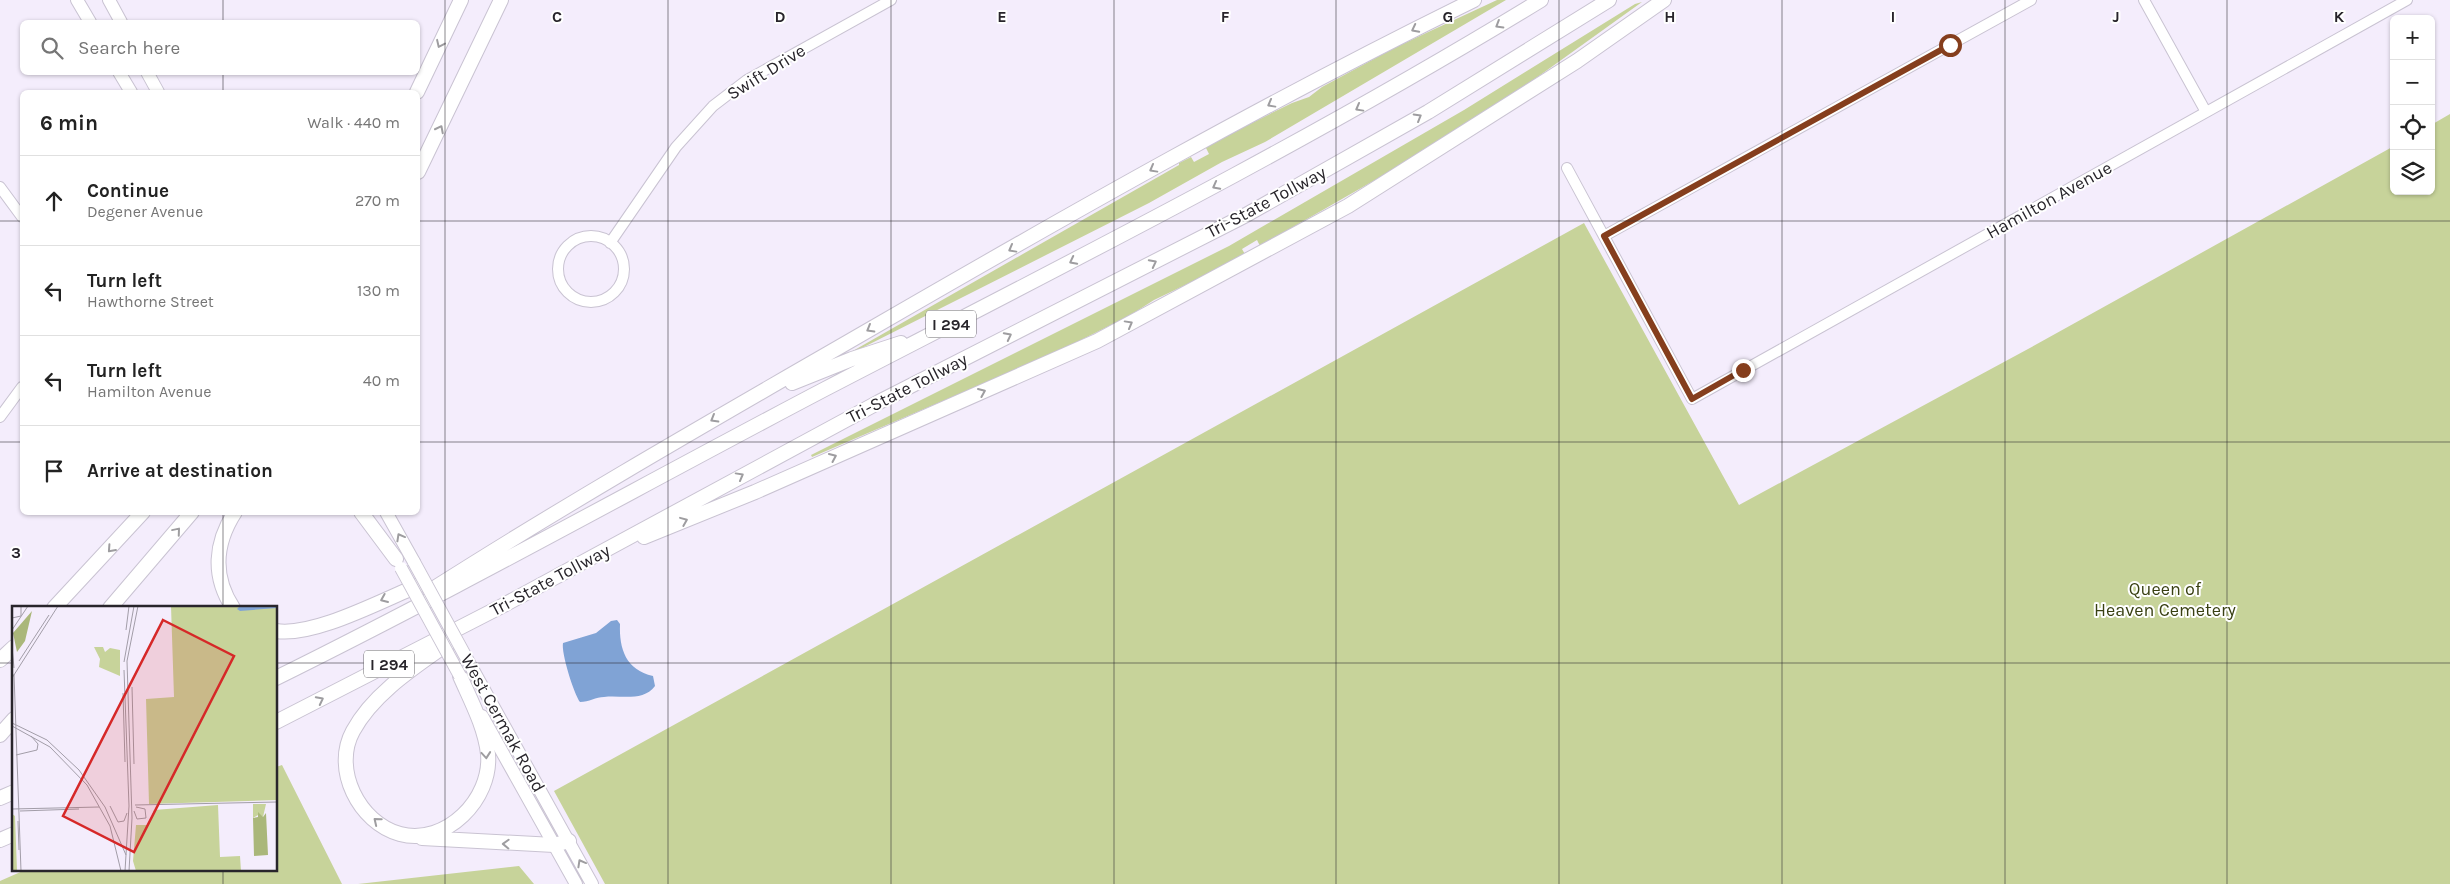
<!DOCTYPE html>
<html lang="en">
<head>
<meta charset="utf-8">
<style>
  body { margin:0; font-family:Karla,sans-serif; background:#f2f2f2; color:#222 }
  .controls { position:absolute; right:15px; top:15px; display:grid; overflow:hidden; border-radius:8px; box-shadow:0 1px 4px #0004 }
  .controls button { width:45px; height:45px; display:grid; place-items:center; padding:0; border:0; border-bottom:1px solid #e0e0e0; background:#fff; color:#222; font:25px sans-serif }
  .stop { position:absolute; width:15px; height:15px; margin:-11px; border:4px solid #853e1d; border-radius:50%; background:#fff }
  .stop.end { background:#853e1d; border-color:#fff; box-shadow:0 1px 5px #0008 }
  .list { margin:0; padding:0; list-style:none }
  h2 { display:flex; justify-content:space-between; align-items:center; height:65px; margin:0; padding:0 20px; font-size:21px }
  h2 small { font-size:16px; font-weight:400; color:#767676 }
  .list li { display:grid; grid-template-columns:32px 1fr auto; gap:15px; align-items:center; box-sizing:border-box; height:90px; padding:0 20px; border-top:1px solid #e0e0e0 }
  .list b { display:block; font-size:19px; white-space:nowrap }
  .list p { margin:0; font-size:16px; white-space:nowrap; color:#767676 }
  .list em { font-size:16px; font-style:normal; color:#767676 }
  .icon { flex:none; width:28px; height:28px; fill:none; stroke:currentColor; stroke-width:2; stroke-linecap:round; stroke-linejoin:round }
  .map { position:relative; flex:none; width:2450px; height:884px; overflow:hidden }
  .search { position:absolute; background:#fff; box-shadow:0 1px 4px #0004; left:20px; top:20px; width:400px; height:55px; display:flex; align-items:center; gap:12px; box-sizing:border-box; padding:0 18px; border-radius:8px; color:#767676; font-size:19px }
  .panel { position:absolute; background:#fff; box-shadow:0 1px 4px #0004; left:20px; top:90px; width:400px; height:425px; border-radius:8px }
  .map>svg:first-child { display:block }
  .green { fill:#c7d39a }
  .water { fill:#80a3d5 }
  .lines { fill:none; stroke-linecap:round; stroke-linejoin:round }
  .minor-casing { stroke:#c9c3d2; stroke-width:12 }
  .major-casing { stroke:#c9c3d2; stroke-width:14 }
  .highway-casing { stroke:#c9c3d2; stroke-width:16 }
  .minor { stroke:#fff; stroke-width:10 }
  .major { stroke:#fff; stroke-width:12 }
  .highway { stroke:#fff; stroke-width:14 }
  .major-bridge-casing { stroke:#c9c3d2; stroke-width:14; stroke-linecap:butt }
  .major-bridge { stroke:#fff; stroke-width:12 }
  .oneway { stroke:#9e9da0 }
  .route { stroke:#853e1d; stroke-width:6 }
  .grid { fill:none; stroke:#28252b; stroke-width:1; stroke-opacity:0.55 }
  .labels { text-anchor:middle; stroke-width:4; stroke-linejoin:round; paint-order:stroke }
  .shield { fill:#fff; stroke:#68666b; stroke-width:1 }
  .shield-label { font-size:16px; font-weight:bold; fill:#28252b }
  .street-label { font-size:18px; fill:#28252b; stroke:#fff }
  .park-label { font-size:18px; fill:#394012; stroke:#fff }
  .inset-road { fill:none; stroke:#a29da8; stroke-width:1 }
  .view { fill:#d62828; fill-opacity:0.15; stroke:#d62828; stroke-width:2.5 }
  .inset-edge { fill:none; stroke:#28252b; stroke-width:2.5 }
  .grid-label { font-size:16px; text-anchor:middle; font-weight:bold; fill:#28252b; stroke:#fff; stroke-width:4; stroke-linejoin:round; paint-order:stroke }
</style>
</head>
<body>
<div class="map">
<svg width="2450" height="884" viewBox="0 0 2450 884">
  <rect width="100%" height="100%" fill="#f4edfc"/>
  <path class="green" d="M 1497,0 L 1506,0 L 1265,142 L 1222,162 L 1149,203 L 852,353 L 851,352 L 1179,165 L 1179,163 L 1191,157 L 1194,162 L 1209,154 L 1205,146 L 1292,103 L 1309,97 L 1322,87 L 1396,47 Z
    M 1642,2 L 1525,86 L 1403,164 L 1260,246 L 1257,240 L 1242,249 L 1246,256 L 1154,300 L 1129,316 L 1057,352 L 812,457 L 811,455 L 1229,246 L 1464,110 L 1635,4 Z
    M 2450,114 L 2450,884 L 605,884 L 554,791 L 1584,223 L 1739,505 L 2028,349 L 2394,146 L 2394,191 L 2431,191 L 2431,125 Z
    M 282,765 L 342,884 L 0,884 L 0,881 L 25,870 L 276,870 L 276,767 Z
    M 519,866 L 534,884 L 358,884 Z"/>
  <path class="water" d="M 617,620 L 620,624 C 619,649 626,670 653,676 L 655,686 C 643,702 622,695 604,697 C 596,697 589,702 580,702 C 574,694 561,653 563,643 L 596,633 L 611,621 Z"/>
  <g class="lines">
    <defs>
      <path id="minor" d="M 2144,0 L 2206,112
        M 1567,168 L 1692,399 L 2407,0
        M 0,187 L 22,217
        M 1604,236 L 2031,0
        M558 269a33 33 0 1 1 66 0a33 33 0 1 1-66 0Z
        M 610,243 L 676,147 L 713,106 L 747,80 L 891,0
        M 0,417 L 22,387"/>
      <path id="major" d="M 77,0 L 90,22
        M 109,0 L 121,22
        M 119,72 L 131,92
        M 147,72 L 158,92
        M 386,512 L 414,562
        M 473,670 L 592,884
        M 482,716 L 576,884"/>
      <path id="highway" d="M 417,92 L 461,0
        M 418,172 L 501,0
        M 792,383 L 852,359 L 901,343
        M 361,512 L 396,559
        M 644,537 L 755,492 L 1097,341 L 1348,206 L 1577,61 L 1664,0
        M 436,587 C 579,496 727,412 874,327 C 1071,213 1270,100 1474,0
        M 54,608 L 143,512
        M 110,608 L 192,512
        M 233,608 C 212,576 215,543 235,512
        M 276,631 C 315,637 384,599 422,584
        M 453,640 C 418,665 374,692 353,731 C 332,769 359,823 400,834 C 446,846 492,799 488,754 C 485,727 471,701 460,676
        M 0,660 L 14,647
        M 276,678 C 462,586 642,485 825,389 C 1066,264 1309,142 1541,0
        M 276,722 L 502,606 L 879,402 L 1246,215 L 1428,112 L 1609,0
        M 0,735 L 14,719
        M 0,798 L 14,792
        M 422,838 L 554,845 L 569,841
        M 0,840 L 14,834"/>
    </defs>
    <use href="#minor" class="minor-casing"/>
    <use href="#major" class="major-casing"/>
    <use href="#highway" class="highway-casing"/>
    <use href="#minor" class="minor"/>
    <use href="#major" class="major"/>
    <use href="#highway" class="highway"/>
    <defs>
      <path id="major-bridge" d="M 414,562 L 473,670
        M 401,568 L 460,676"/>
    </defs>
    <use href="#major-bridge" class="major-bridge-casing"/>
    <use href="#major-bridge" class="major-bridge"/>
  </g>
  <defs><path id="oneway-chevron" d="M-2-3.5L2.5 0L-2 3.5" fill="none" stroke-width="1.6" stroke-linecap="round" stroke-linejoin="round" transform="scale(1.25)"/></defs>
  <g class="oneway">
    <use href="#oneway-chevron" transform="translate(1499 25) rotate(149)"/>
    <use href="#oneway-chevron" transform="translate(1415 29) rotate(153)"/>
    <use href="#oneway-chevron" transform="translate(440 44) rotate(115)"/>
    <use href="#oneway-chevron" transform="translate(1271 104) rotate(151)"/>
    <use href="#oneway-chevron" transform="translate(1359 108) rotate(151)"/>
    <use href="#oneway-chevron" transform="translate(1418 117) rotate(-30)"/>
    <use href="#oneway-chevron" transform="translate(440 129) rotate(-63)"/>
    <use href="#oneway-chevron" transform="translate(1153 169) rotate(151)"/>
    <use href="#oneway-chevron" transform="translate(1216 186) rotate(152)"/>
    <use href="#oneway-chevron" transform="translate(1012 249) rotate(151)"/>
    <use href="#oneway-chevron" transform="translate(1073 261) rotate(153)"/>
    <use href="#oneway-chevron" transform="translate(1153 263) rotate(-27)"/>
    <use href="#oneway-chevron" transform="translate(1129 324) rotate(-29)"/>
    <use href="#oneway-chevron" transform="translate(870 329) rotate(150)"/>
    <use href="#oneway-chevron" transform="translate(1008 336) rotate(-27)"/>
    <use href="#oneway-chevron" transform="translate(982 392) rotate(-23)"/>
    <use href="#oneway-chevron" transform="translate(714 419) rotate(150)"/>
    <use href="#oneway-chevron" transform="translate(833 457) rotate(-24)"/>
    <use href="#oneway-chevron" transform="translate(740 476) rotate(-29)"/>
    <use href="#oneway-chevron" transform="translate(684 521) rotate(-22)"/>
    <use href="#oneway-chevron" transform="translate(177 531) rotate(-50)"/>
    <use href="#oneway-chevron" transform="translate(400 537) rotate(-119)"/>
    <use href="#oneway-chevron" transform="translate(111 549) rotate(132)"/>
    <use href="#oneway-chevron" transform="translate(384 599) rotate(157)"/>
    <use href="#oneway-chevron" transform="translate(320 700) rotate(-27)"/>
    <use href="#oneway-chevron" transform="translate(486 755) rotate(85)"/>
    <use href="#oneway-chevron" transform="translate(377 821) rotate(-141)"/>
    <use href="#oneway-chevron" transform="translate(506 844) rotate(-178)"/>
    <use href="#oneway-chevron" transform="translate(581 863) rotate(-119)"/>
  </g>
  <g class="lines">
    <path class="route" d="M 1743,370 L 1692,399 L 1604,236 L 1950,45"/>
  </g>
  <path class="grid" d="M 223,0 L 223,22M 445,0 L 445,884M 668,0 L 668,884M 891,0 L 891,884M 1114,0 L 1114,884M 1336,0 L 1336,884M 1559,0 L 1559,884M 1782,0 L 1782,884M 2005,0 L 2005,884M 2227,0 L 2227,884M 223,72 L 223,92M 0,221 L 22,221M 418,221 L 2450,221M 0,442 L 22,442M 418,442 L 2450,442M 223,512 L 223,608M 0,663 L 14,663M 276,663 L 2450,663M 223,870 L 223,884"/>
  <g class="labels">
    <g class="shield">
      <rect x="926" y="310.5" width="50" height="27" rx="4"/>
      <rect x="364" y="650.5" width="50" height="27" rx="4"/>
    </g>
    <g class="shield-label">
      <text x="951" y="330">I 294</text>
      <text x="389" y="670">I 294</text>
    </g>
    <g class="street-label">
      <text transform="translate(766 72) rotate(-32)" y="6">Swift Drive</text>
      <text transform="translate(2049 200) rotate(-29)" y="6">Hamilton Avenue</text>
      <text transform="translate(1266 202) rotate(-28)" y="6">Tri-State Tollway</text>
      <text transform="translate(907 388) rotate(-27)" y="6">Tri-State Tollway</text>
      <text transform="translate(550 580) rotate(-28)" y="6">Tri-State Tollway</text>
      <text transform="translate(503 723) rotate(61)" y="6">West Cermak Road</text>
    </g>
    <g class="park-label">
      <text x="2165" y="595">Queen of<tspan x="2165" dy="21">Heaven Cemetery</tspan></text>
    </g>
  </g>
  <g transform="translate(12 606)">
    <rect width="265" height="265" fill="#f4edfc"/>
    <path d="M 159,0 L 265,0 L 265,194 L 137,198 L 134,93 L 162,91 ZM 82,41 L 91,41 L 93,46 L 98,42 L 108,44 L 108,70 L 87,61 L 88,53 ZM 241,198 L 254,198 L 251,211 L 246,209 L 241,212 ZM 206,199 L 208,251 L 228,250 L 229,265 L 124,265 L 121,255 L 124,219 L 136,219 L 142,204 ZM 0,208 L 3,210 L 5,265 L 0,265 Z" fill="#c7d39a"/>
    <path d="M 20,5 L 13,35 L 5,46 L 1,27 ZM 246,206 L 251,211 L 254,207 L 256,249 L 242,250 L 241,212 L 246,211 Z" fill="#aab77a"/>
    <path d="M 228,0 L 265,0 L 265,2 L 228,5 L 225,3 Z" fill="#80a3d5"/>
    <path class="inset-road" d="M 0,12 L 9,10 L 9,0M 0,24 L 16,0M 114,24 L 117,0M 0,41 L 2,62M 7,55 L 37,9M 112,56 L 122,0M 112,64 L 117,200 L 113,265M 2,68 L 9,265M 0,72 L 46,0M 120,81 L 122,158M 111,87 L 113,156M 0,117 L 35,134 L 67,164 L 93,201 L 114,249M 0,120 L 38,141 L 75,179 L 98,220 L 109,265M 4,149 L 25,144 L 26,138 L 19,130M 123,199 L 265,196M 98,200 L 106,216 L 112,215 L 115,207M 0,203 L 87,201M 8,205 L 67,203M 122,205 L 125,213 L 134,212 L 133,203 L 124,201M 6,215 L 7,244M 117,265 L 120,212 L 115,55 L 126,0"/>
    <path class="view" d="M 151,14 L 222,50 L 122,246 L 51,210 Z"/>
    <rect width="265" height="265" class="inset-edge"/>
  </g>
  <g class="grid-label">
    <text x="557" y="22">C</text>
    <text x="780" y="22">D</text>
    <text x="1002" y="22">E</text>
    <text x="1225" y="22">F</text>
    <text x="1448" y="22">G</text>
    <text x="1670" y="22">H</text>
    <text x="1893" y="22">I</text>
    <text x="2116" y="22">J</text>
    <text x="2339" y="22">K</text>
    <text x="16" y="558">3</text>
  </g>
</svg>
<div class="controls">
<button>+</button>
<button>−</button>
<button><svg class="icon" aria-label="locate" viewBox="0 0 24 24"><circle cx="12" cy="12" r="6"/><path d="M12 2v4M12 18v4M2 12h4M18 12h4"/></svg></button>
<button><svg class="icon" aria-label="layers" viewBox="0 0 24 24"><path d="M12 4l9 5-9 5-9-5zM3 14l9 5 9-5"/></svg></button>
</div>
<div class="stop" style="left:1950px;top:45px"></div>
<div class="stop end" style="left:1743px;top:370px"></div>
<div class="search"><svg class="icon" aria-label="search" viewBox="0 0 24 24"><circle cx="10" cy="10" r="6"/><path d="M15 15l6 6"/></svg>Search here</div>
<section class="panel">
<h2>6 min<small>Walk · 440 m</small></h2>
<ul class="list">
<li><svg class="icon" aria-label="ahead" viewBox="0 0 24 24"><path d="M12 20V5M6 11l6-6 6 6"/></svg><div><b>Continue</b><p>Degener Avenue</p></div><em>270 m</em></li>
<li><svg class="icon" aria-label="left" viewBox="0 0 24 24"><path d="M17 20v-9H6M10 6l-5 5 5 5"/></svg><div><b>Turn left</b><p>Hawthorne Street</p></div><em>130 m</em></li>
<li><svg class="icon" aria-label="left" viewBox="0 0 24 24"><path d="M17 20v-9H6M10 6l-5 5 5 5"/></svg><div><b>Turn left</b><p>Hamilton Avenue</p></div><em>40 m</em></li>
<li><svg class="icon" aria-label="arrive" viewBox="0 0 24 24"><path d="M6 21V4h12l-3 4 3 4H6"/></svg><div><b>Arrive at destination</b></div></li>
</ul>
</section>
</div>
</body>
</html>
